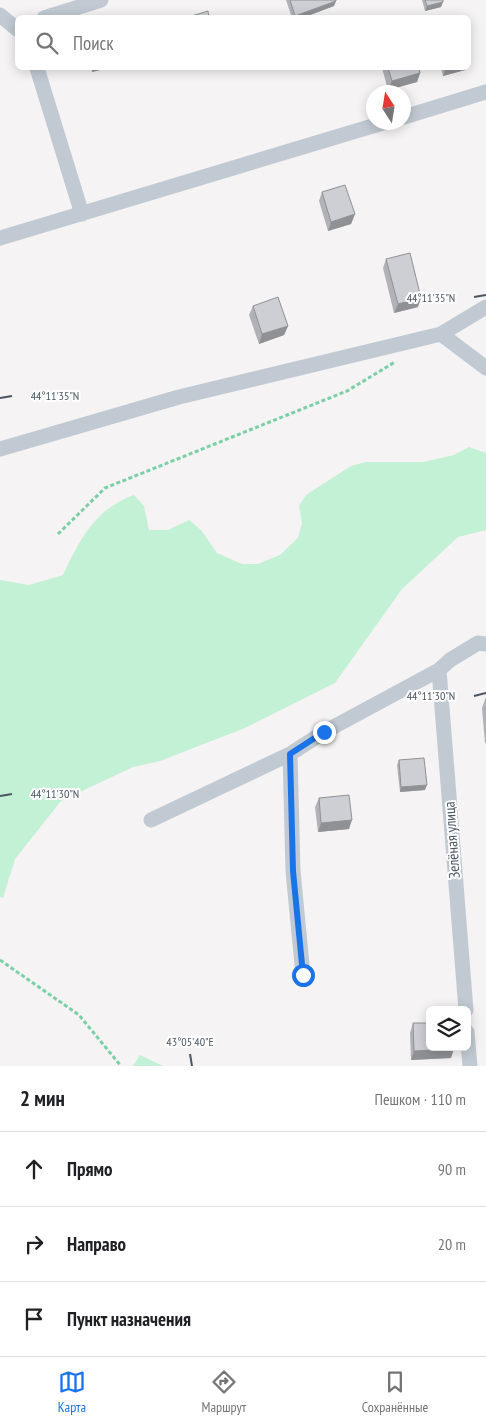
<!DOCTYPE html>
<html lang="ru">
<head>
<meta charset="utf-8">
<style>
  body { margin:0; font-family:"PT Sans Narrow",sans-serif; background:#f2f2f2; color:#202124 }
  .controls { position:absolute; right:15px; bottom:15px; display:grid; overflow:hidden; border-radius:8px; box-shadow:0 2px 12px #0003 }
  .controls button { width:45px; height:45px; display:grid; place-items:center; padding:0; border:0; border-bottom:1px solid #e0e0e0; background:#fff; color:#202124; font:25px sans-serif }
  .compass { position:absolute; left:366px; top:85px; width:45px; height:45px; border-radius:50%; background:#fff; box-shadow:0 2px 12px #0003; rotate:348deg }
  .stop { position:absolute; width:15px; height:15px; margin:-11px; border:4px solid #1a73e8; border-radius:50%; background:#fff }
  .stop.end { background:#1a73e8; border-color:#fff; box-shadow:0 1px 5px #0008 }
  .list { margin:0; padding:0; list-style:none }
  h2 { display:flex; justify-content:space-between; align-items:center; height:65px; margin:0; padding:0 20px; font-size:21px }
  h2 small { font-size:16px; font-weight:400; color:#757577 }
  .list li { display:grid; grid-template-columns:32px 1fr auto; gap:15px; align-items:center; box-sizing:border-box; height:75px; padding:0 20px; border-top:1px solid #e0e0e0 }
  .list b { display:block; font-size:19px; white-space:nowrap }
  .list em { font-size:16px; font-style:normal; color:#757577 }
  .icon { flex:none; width:28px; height:28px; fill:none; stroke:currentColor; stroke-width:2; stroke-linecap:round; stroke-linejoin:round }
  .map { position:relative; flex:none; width:486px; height:1066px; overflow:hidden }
  .search { position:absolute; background:#fff; box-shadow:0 2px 12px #0003; left:15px; right:15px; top:15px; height:55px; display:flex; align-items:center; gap:12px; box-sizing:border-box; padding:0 18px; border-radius:8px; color:#757577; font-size:19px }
  .sheet { height:290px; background:#fff }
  nav { display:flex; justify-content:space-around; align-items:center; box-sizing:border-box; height:70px; border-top:1px solid #e0e0e0; background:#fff; font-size:14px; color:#757577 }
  nav a { display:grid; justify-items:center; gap:2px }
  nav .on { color:#1a73e8 }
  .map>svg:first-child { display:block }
  .green { fill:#c3f1d5 }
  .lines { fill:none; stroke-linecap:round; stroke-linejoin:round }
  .path { stroke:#7ad0a6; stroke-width:3; stroke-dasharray:4 2.5; stroke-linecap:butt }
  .minor { stroke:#c1cad2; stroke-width:15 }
  .wall { fill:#b0b2b7 }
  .shaded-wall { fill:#909195 }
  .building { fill:#cdcfd5; stroke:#909195 }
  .route { stroke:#1a73e8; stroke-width:6 }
  .ticks { fill:none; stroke:#4a5661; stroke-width:2 }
  .labels { text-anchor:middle; stroke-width:4; stroke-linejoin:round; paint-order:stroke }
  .street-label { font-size:15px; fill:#4a5661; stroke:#fff }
  .ticks-label { font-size:12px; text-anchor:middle; fill:#4a5661; stroke:#fff; stroke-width:4; stroke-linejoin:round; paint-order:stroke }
</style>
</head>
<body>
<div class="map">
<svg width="486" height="1066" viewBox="0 0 486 1066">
  <rect width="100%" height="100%" fill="#f5f3f3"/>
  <path class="green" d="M 469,447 L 486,453 L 486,530 L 458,537 L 402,589 L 335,683 L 245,728 L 160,761 L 133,767 L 61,801 L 15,859 L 3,898 L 0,897 L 0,580 L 29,585 L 63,575 C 80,539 95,509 134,495 L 144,506 L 149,530 L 168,530 L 189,520 L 201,530 L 217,553 L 242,564 L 258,564 L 280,555 L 298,538 L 302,523 L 299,506 L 306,495 L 351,466 L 366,462 L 423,462 L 454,455 Z
    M 140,1055 L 163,1066 L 133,1066 Z"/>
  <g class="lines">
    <path class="path" d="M 58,534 L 105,488 L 347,391 L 395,362
      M 0,960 L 79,1015 L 121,1066"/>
    <path class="minor" d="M 0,15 L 18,30
      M 44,18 L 101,0
      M 37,68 L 82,214
      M 404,117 L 486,92
      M 0,238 L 386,122
      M 441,334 L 486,368
      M 0,449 L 179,397 L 441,334 L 486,307
      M 439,670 L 466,1010
      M 151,820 L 290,754
      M 303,975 L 293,871 L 290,754 L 324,732 L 439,670 L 450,660 L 478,643 L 486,644
      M 467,1032 L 470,1066"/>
  </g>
  <path class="wall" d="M 286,0 L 336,0 L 334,6 L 302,18 L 292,18 Z
    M 422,0 L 443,0 L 441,7 L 425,11 Z
    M 91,68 L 108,68 L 92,72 Z
    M 382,68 L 419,68 L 420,73 L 417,82 L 388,90 Z
    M 441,68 L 466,68 L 465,70 L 443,76 Z
    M 322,192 L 355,214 L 351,224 L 328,231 L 319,201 Z
    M 386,259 L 418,307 L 394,313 L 383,268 Z
    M 253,306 L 288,326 L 284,335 L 259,344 L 249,315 Z
    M 486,697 L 486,743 L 485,743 L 482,708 Z
    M 399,760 L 425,790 L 400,792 L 397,765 Z
    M 319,798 L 349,829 L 318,832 L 315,807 Z
    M 413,1023 L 451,1058 L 411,1060 L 410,1033 Z"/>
  <path class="shaded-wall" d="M 336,1 L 334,6 L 302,18 L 294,18 L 295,16 Z
    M 443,2 L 441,7 L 425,11 L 427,6 Z
    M 94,68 L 108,68 L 92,72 Z
    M 459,68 L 466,68 L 465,70 L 443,76 L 445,71 Z
    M 420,73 L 417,82 L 388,90 L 392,81 Z
    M 355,214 L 351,224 L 328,231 L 331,222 Z
    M 421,298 L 418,307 L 394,313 L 398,304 Z
    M 288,326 L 284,335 L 259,344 L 262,334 Z
    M 427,785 L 425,790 L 400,792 L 401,787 Z
    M 352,820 L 349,829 L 318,832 L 321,823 Z
    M 454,1049 L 451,1058 L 411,1060 L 414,1051 Z"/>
  <path class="building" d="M 290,0 L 336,0 L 336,1 L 295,16 Z
    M 425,0 L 443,0 L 443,2 L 427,6 Z
    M 208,11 L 209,18 L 185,18 Z
    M 388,68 L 419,68 L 420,73 L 392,81 Z
    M 444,68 L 459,68 L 445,71 Z
    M 345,185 L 355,214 L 331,222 L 322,192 Z
    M 410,253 L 421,298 L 398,304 L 386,259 Z
    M 278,297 L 288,326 L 262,334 L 253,306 Z
    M 424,758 L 427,785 L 401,787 L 399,760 Z
    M 349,795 L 352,820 L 321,823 L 319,798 Z
    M 413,1023 L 430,1023 L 430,1047 L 454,1047 L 454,1049 L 414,1051 Z"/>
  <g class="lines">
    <path class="route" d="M 303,975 L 293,871 L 290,754 L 324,732"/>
  </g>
  <path class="ticks" d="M 474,297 L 486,295M 0,398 L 12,396M 474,696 L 486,693M 0,796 L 12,794M 190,1054 L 192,1066"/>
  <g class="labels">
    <g class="street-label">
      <text transform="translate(452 840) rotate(-94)" y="5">Зелёная улица</text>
    </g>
  </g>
  <g class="ticks-label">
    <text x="431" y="302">44°11'35"N</text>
    <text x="55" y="400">44°11'35"N</text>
    <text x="431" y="700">44°11'30"N</text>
    <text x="55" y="798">44°11'30"N</text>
    <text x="190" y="1046">43°05'40"E</text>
  </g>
</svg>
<div class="controls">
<button><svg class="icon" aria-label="layers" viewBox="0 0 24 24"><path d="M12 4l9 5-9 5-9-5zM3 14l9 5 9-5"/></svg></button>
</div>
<svg class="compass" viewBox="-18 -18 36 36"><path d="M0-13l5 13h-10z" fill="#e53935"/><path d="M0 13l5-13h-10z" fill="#757577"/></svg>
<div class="stop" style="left:303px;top:975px"></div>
<div class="stop end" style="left:324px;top:732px"></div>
<div class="search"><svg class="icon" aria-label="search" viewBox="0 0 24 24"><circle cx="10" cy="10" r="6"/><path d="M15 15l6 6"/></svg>Поиск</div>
</div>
<section class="sheet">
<h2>2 мин<small>Пешком · 110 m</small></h2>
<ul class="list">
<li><svg class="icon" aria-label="ahead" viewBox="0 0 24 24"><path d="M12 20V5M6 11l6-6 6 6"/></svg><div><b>Прямо</b></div><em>90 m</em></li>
<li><svg class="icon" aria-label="right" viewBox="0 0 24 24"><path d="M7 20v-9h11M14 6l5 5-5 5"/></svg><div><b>Направо</b></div><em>20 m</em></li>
<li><svg class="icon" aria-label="arrive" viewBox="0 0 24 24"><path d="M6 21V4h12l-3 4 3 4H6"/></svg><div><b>Пункт назначения</b></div></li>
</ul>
</section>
<nav>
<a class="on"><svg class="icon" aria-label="map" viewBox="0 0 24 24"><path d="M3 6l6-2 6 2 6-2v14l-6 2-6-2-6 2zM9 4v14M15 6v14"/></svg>Карта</a>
<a><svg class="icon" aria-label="directions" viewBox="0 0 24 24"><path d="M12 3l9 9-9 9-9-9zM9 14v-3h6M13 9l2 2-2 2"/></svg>Маршрут</a>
<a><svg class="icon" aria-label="saved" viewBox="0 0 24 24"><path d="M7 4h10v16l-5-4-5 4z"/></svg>Сохранённые</a>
</nav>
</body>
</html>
